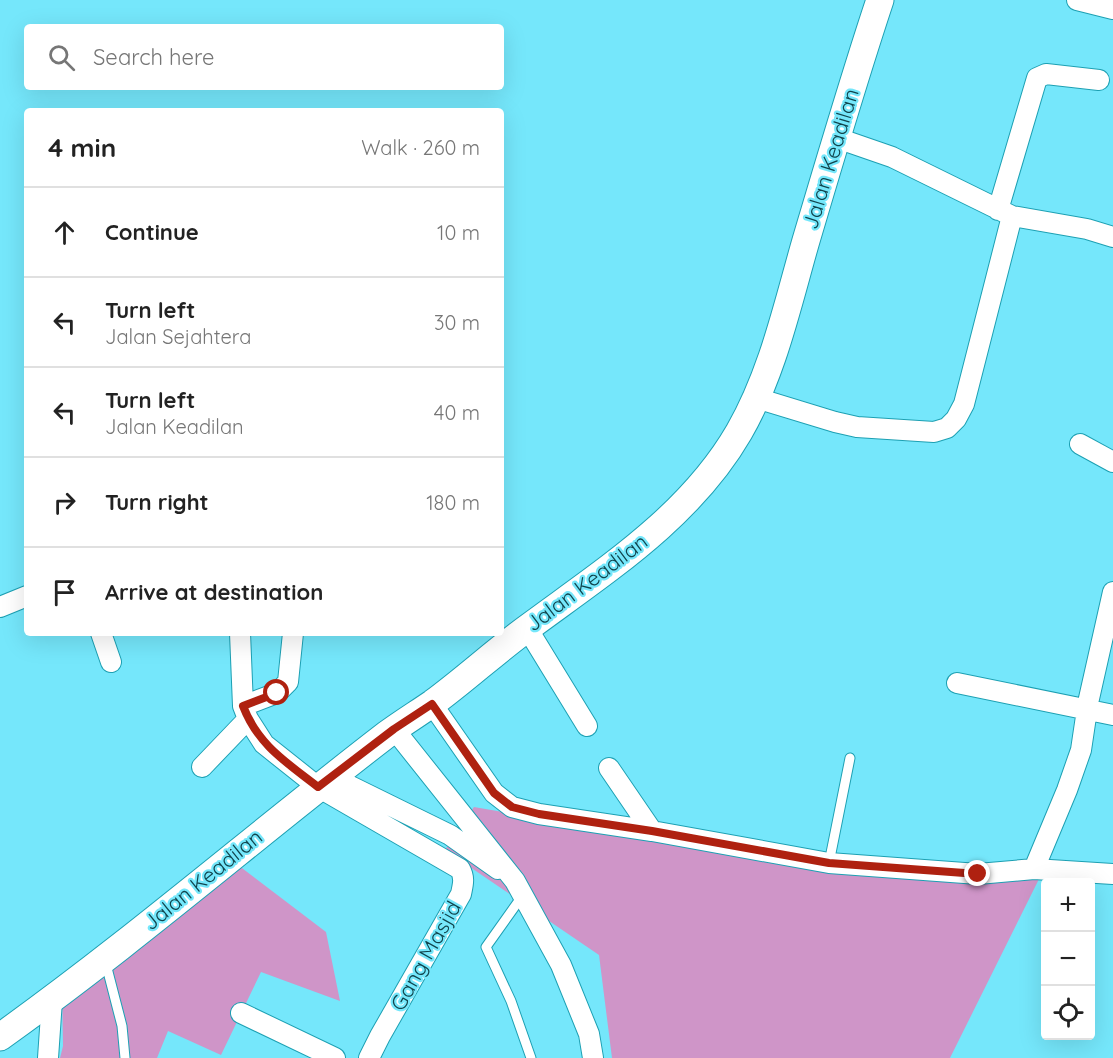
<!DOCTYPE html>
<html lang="en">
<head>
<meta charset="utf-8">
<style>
  body { margin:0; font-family:Quicksand,sans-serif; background:#f6f6f6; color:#222 }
  .controls { position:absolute; right:18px; bottom:18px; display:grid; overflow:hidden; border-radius:6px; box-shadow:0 6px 24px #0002 }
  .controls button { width:54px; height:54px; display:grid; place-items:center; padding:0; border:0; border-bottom:2px solid #e0e0e0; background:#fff; color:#222; font:30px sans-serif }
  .stop { position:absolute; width:18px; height:18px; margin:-14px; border:4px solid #af2110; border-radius:50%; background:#fff }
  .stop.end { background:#af2110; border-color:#fff; box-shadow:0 2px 6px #0008 }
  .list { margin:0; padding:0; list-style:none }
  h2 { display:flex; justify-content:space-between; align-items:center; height:78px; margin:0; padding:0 24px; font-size:26px }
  h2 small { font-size:20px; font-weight:400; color:#767676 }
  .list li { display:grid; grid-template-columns:39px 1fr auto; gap:18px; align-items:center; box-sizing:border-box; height:90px; padding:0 24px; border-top:2px solid #e0e0e0 }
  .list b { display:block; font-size:22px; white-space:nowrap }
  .list p { margin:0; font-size:20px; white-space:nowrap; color:#767676 }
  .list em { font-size:20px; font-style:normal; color:#767676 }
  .icon { flex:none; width:33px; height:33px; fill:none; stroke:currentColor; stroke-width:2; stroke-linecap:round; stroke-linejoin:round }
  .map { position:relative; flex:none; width:1113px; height:1058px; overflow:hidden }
  .search { position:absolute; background:#fff; box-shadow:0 6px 24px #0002; left:24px; top:24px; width:480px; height:66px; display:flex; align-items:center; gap:15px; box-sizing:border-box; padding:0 21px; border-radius:6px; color:#767676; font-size:22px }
  .panel { position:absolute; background:#fff; box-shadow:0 6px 24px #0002; left:24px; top:108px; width:480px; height:528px; border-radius:6px }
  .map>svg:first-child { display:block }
  .green { fill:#cf95c8 }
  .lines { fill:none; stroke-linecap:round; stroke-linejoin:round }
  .lane-casing { stroke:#1da0b3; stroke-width:11 }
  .street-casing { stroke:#1da0b3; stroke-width:22 }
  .secondary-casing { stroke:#1da0b3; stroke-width:29 }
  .lane { stroke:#fff; stroke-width:9 }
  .street { stroke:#fff; stroke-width:20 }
  .secondary { stroke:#fff; stroke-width:27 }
  .route { stroke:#af2110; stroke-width:8 }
  .labels { text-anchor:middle; stroke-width:4.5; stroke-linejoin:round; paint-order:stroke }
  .street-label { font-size:21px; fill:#11444c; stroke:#75e7fb }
</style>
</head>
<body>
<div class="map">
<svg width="1113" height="1058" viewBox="0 0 1113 1058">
  <rect width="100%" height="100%" fill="#75e7fb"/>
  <path class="green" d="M 474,807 L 795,862 L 1042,873 L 950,1058 L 612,1058 L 599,955 L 445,850 Z
    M 230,859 L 326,932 L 340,1001 L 261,972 L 221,1055 L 168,1031 L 157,1058 L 60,1058 L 63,1046 L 62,988 Z"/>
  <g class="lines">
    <defs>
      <path id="lane" d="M 829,863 L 850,758
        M 523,895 L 486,947 L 511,1001 L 531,1058
        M 106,964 L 122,1026 L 125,1058"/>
      <path id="street" d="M 1077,0 L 1113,9
        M 837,138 L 892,157 L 1012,216 L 1087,229 L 1113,237
        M 998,210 L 1037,78 L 1046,74 L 1099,80
        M 756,398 L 835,422 L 857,427 L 934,432 L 947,428 L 956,419 L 964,404 L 1012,216
        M 1080,444 L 1113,462
        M 0,607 L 27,596
        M 527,628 L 587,726
        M 101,633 L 111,662
        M 240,633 L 243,706 L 248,719 L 264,744 L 318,787 L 460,869 C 465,878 463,884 461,894 L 380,1036 L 369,1058
        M 957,683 L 1113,715
        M 432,704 L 494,793 L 512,807 L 539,814 L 652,831 L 829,863 L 978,874 L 1034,869 L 1113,874
        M 243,706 L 277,693 L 288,682 L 293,633
        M 394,729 L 515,881 L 561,965 L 589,1034 L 593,1058
        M 202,767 L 248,719
        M 609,768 L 652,831
        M 332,777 L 450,835 L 498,869
        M 1034,869 L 1067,790 L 1081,750 L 1088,703 L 1113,592
        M 241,1013 L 335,1058
        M 48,1058 L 52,1000"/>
      <path id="secondary" d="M 0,1037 C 133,942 256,835 386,735 C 401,724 417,714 433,703 C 467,678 498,649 533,624 C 609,568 691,515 739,432 C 772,375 787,307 805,244 C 829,163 853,81 880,0"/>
    </defs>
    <use href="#lane" class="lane-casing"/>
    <use href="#street" class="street-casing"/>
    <use href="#secondary" class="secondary-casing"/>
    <use href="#lane" class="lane"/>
    <use href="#street" class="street"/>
    <use href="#secondary" class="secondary"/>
  </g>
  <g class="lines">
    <path class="route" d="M 277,693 L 243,706 C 258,745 286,762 318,787 L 394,729 L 432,704 L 494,793 L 512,807 L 539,814 L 652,831 L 829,863 L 978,874"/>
  </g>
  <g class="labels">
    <g class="street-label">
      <text transform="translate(831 159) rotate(-73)" y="7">Jalan Keadilan</text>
      <text transform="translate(587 583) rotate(-37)" y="7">Jalan Keadilan</text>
      <text transform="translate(203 880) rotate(-39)" y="7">Jalan Keadilan</text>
      <text transform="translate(426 956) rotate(-61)" y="7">Gang Masjid</text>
    </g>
  </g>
</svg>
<div class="controls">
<button>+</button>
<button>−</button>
<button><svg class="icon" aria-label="locate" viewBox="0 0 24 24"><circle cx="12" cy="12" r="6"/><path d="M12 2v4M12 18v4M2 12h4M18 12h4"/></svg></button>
</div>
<div class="stop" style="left:277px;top:693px"></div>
<div class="stop end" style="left:978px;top:874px"></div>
<div class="search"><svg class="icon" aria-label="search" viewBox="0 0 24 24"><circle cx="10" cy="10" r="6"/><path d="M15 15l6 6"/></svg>Search here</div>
<section class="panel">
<h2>4 min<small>Walk · 260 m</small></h2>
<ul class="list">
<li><svg class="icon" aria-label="ahead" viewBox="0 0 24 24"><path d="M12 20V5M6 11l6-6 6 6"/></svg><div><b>Continue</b></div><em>10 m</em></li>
<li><svg class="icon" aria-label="left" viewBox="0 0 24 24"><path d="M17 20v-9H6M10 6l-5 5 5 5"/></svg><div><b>Turn left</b><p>Jalan Sejahtera</p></div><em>30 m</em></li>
<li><svg class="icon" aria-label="left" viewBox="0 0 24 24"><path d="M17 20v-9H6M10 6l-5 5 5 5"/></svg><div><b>Turn left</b><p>Jalan Keadilan</p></div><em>40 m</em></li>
<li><svg class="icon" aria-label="right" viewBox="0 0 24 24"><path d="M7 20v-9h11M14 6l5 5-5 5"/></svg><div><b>Turn right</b></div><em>180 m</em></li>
<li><svg class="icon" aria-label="arrive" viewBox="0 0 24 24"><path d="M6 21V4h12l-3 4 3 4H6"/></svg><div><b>Arrive at destination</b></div></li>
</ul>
</section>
</div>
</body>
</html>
